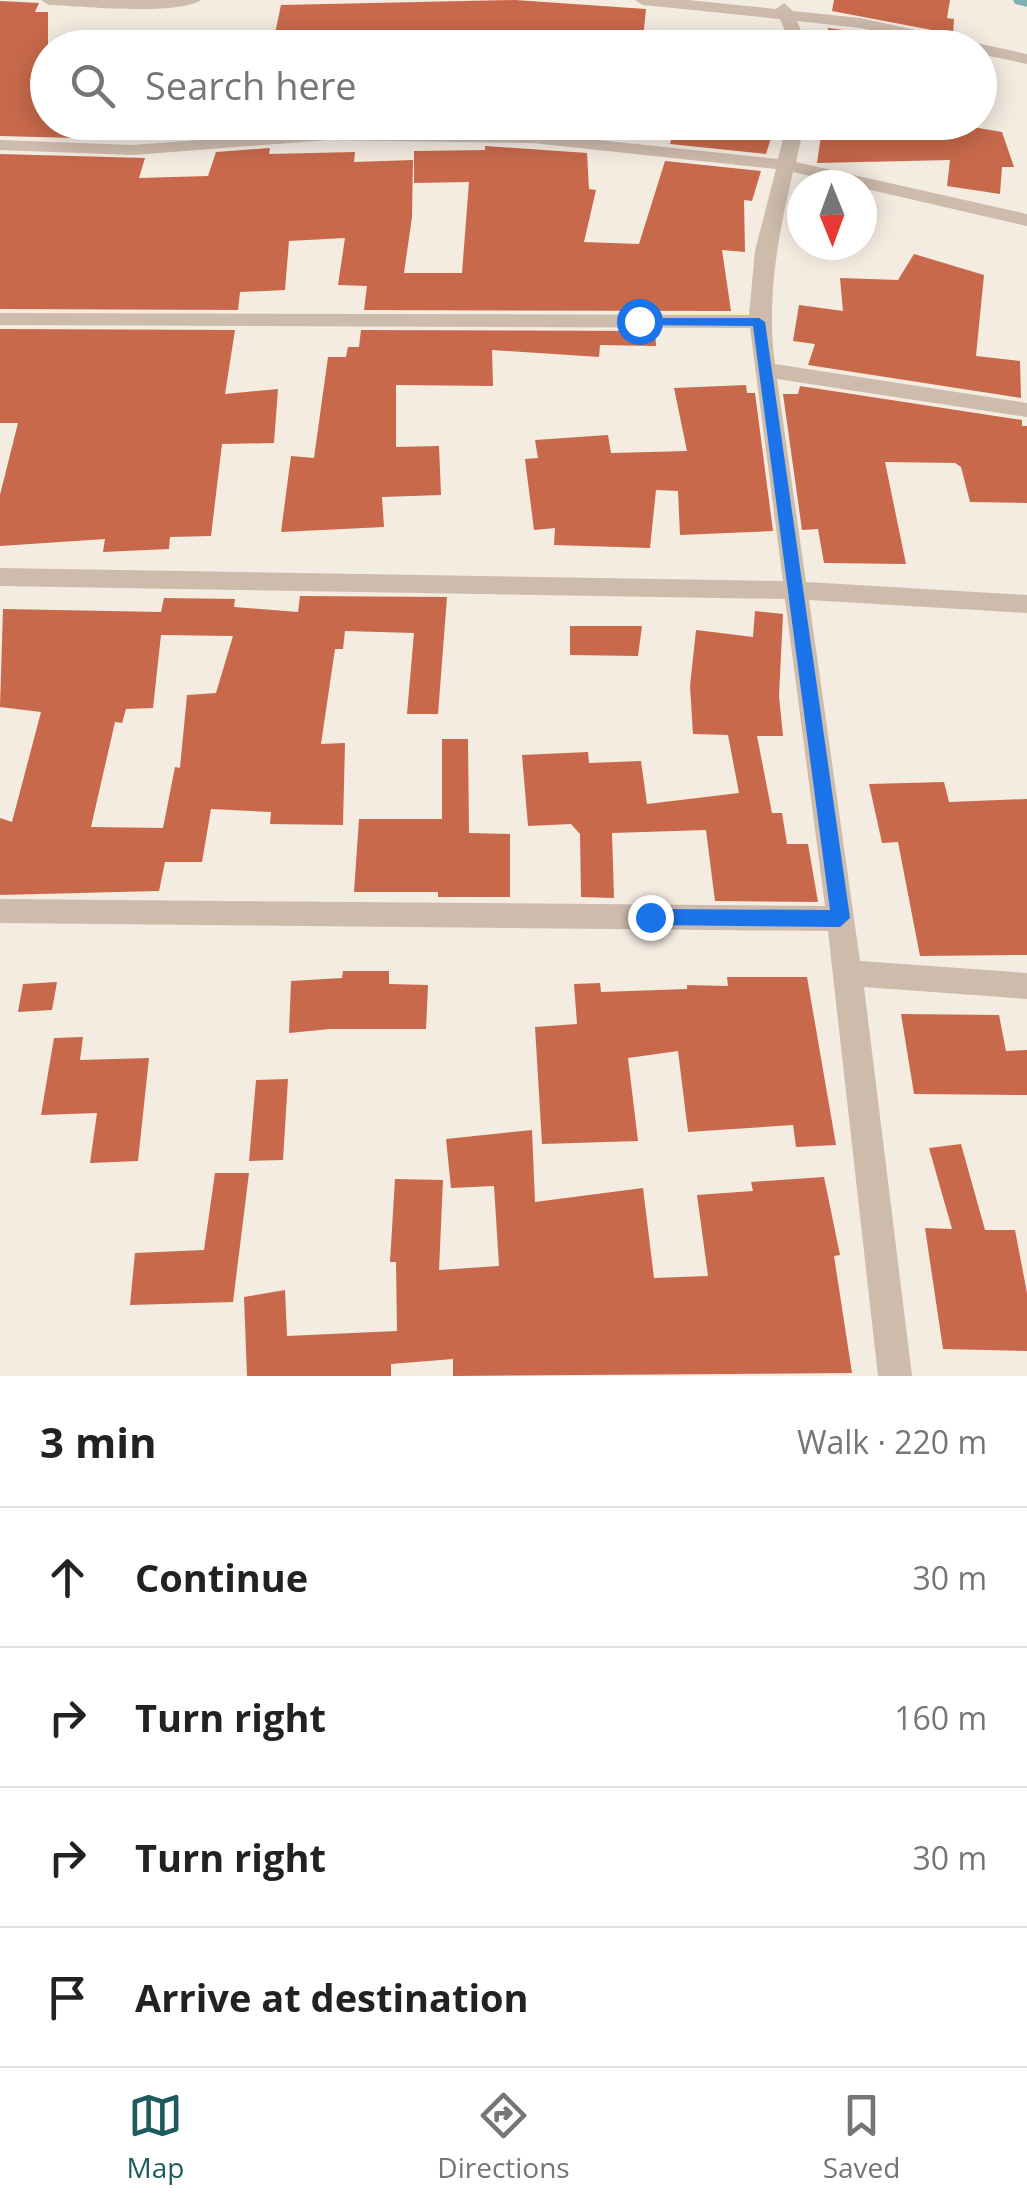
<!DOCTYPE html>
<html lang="en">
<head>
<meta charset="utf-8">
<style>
  body { margin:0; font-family:"Open Sans",sans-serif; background:#f6f6f6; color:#222 }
  .compass { position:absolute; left:787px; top:170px; width:90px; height:90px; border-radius:50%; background:#fff; box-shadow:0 5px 25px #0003; rotate:179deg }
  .stop { position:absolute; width:30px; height:30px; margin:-22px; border:8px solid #1a73e8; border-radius:50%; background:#fff }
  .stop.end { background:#1a73e8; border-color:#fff; box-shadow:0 2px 10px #0008 }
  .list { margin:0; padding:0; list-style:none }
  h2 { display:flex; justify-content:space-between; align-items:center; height:130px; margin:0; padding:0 40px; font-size:42px }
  h2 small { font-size:32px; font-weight:400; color:#767676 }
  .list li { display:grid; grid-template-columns:65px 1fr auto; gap:30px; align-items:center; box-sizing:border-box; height:140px; padding:0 40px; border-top:2px solid #e0e0e0 }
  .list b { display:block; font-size:38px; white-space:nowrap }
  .list em { font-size:32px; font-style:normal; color:#767676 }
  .icon { flex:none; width:55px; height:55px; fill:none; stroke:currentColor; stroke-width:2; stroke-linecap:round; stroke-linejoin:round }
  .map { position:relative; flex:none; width:1027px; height:1376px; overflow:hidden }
  .search { position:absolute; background:#fff; box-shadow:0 5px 25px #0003; left:30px; right:30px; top:30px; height:110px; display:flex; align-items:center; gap:25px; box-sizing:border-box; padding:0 35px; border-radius:55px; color:#767676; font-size:38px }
  .sheet { height:690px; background:#fff }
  nav { display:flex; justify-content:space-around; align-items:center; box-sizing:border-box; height:140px; border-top:2px solid #e0e0e0; background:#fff; font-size:28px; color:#767676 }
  nav a { display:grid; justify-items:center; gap:5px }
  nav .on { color:#1f5a5e }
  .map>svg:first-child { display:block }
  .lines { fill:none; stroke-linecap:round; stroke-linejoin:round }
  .stream { stroke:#7fb0b2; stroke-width:9 }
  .building { fill:#c8694b; fill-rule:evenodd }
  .minor { fill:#cdbbac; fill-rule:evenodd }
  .route { fill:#1a73e8 }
</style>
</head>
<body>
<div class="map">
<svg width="1027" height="1376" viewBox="0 0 1027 1376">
  <rect width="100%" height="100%" fill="#f4ebe1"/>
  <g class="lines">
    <path class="stream" d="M 1018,0 L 1027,2"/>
  </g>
  <path class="building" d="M 515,0 L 646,9 L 642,48 L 454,41 L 400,42 L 400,48 L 272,48 L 281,5 Z
    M 834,0 L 950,0 L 947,18 L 954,19 L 953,34 L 832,11 Z
    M 0,1 L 39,3 L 35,12 L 48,12 L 48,122 L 156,122 L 151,140 L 0,136 Z
    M 828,28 L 859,32 L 931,48 L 842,48 L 844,39 L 827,37 Z
    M 221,122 L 272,122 L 271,131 L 219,135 Z
    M 676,122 L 776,122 L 766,154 L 670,144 Z
    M 829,122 L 943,122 L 1002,132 L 1014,167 L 1002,167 L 1000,194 L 947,186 L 950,160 L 817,163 L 821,136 L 826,136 Z
    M 485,146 L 587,153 L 589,189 L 596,190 L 584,242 L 639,244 L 665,161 L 761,171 L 752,201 L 744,200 L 745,252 L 722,250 L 731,311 L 364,310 L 367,286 L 338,285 L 345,238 L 289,241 L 285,290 L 240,292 L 238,310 L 0,309 L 0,154 L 145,158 L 139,178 L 208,176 L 216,152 L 270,148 L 269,154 L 355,152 L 354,162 L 413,160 L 412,217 L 404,273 L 462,273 L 469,182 L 414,183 L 414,151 L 485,150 Z
    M 914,254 L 984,275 L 976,356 L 1020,361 L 1021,398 L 808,365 L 815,344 L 793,341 L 799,305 L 843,311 L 840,278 L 898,280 Z
    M 0,329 L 235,330 L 225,394 L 278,389 L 274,443 L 222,444 L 211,536 L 170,537 L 169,549 L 103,552 L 105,539 L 0,546 L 0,495 L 18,423 L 0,423 Z
    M 361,330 L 655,331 L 656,346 L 600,345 L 599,357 L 492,350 L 493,386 L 396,385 L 396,447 L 439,446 L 441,495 L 382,497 L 384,527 L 281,532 L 291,456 L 314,458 L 328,357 L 346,357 L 348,347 L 359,347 Z
    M 746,385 L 747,393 L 755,393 L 773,531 L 680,535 L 678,491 L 656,490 L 650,548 L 554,545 L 555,528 L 534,530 L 525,459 L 538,458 L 535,440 L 608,435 L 611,453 L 687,451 L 674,388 Z
    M 800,386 L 1022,420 L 1022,426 L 1027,426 L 1027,503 L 970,502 L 961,467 L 955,463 L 885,462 L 906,564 L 824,563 L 818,529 L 802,530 L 783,394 L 798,394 Z
    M 300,596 L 447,597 L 438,714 L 407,714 L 414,633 L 345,631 L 343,649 L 335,649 L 321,744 L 345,743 L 343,825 L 270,824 L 271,812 L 211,809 L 202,862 L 165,862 L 159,891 L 0,895 L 0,818 L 12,822 L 41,712 L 0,707 L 3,609 L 161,612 L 164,598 L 235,599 L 234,607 L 298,612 ZM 161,635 L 233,636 L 216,693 L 187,695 L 180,768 L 175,767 L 163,828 L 91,827 L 115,722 L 122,723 L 126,709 L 153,708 Z
    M 755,611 L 783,614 L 779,696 L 783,736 L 757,736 L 772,813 L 782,813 L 787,844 L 808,844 L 818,902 L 715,901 L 706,830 L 612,833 L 614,898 L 581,897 L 580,834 L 571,824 L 528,826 L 522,755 L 588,752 L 589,763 L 641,761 L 647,804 L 739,793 L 728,735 L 693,734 L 690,686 L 696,630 L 753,637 Z
    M 570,626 L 642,626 L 638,656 L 570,655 Z
    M 442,739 L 468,739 L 469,833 L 510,834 L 510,897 L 438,897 L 438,892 L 354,892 L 359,819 L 442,819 Z
    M 944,782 L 949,802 L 1027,799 L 1027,955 L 920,956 L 898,842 L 882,843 L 869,784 Z
    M 343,971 L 389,971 L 389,984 L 428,985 L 426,1029 L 330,1029 L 289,1033 L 291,981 L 342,978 Z
    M 727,977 L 807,977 L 836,1145 L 796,1147 L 793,1125 L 688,1132 L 678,1051 L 628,1058 L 638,1141 L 542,1144 L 535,1027 L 577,1024 L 574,984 L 600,983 L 601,992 L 687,989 L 687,985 L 728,986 Z
    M 57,982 L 52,1010 L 18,1012 L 23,984 Z
    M 901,1014 L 999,1015 L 1006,1051 L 1027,1050 L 1027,1095 L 914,1094 Z
    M 83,1037 L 80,1060 L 149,1058 L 138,1161 L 90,1163 L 97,1113 L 41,1115 L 54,1038 Z
    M 288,1079 L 283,1160 L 249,1161 L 256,1080 Z
    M 532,1130 L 535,1202 L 643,1188 L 654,1278 L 708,1276 L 697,1195 L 753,1191 L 751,1182 L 824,1177 L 840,1255 L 834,1256 L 852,1373 L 453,1376 L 453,1359 L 391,1364 L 391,1376 L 247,1376 L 244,1297 L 285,1290 L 287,1336 L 397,1331 L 396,1262 L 390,1262 L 395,1179 L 443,1180 L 439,1270 L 499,1266 L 494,1186 L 451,1188 L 446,1139 Z
    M 961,1144 L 985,1230 L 1015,1230 L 1027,1293 L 1027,1351 L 943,1349 L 925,1228 L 952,1229 L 929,1148 Z
    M 215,1173 L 249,1173 L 233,1302 L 130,1305 L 135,1253 L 204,1250 Z"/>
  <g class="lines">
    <path class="minor" d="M 41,0 L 201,0 C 178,16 81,6 49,5 Z
      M 635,0 L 688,0 L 776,9 L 784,3 L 793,11 L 860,18 L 1027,54 L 1027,64 L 980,54 L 980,48 L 951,48 L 860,28 L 797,21 L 808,48 L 792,48 L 780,19 L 643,5 Z
      M 787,122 L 805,122 L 796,162 L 1027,214 L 1027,226 L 793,172 C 778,237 766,297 775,364 L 1027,403 L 1027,417 L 777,379 L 806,582 L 1027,595 L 1027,613 L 809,600 L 860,961 L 1027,973 L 1027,999 L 864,987 L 912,1376 L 878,1376 L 828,931 L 0,923 L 0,899 L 825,906 L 785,599 L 0,586 L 0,568 L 783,581 L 750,328 L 0,325 L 0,313 L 749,315 L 755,251 L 776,169 L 532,143 L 328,140 L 133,155 L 0,150 L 0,140 L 133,145 L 328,130 L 532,133 L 778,159 Z"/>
  </g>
  <path class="route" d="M 634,318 L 759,318 L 765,322 L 850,918 L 840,927 L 650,925 L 640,917 L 650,909 L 830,910 L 753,326 L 639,325 L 634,324 Z"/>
</svg>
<svg class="compass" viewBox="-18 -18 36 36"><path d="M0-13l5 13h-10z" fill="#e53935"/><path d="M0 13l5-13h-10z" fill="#767676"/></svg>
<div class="stop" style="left:639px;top:321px"></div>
<div class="stop end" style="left:650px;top:917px"></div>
<div class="search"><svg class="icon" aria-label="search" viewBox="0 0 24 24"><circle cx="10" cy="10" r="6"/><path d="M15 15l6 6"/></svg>Search here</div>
</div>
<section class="sheet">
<h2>3 min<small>Walk · 220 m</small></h2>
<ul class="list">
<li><svg class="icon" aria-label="ahead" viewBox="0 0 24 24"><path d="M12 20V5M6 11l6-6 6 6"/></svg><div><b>Continue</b></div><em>30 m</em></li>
<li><svg class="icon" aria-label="right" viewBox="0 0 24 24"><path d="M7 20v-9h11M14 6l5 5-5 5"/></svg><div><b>Turn right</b></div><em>160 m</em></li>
<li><svg class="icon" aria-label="right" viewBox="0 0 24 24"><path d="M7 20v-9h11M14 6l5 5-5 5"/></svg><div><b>Turn right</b></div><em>30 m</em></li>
<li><svg class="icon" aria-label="arrive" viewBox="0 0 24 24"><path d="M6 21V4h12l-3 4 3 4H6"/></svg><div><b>Arrive at destination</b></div></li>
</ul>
</section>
<nav>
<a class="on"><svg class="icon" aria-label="map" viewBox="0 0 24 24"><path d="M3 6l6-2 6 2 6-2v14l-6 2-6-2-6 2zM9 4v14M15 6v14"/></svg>Map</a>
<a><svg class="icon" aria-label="directions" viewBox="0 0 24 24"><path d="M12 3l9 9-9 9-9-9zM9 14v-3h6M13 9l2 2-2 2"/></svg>Directions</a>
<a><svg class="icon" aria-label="saved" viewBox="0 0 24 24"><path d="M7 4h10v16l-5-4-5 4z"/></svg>Saved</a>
</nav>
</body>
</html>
